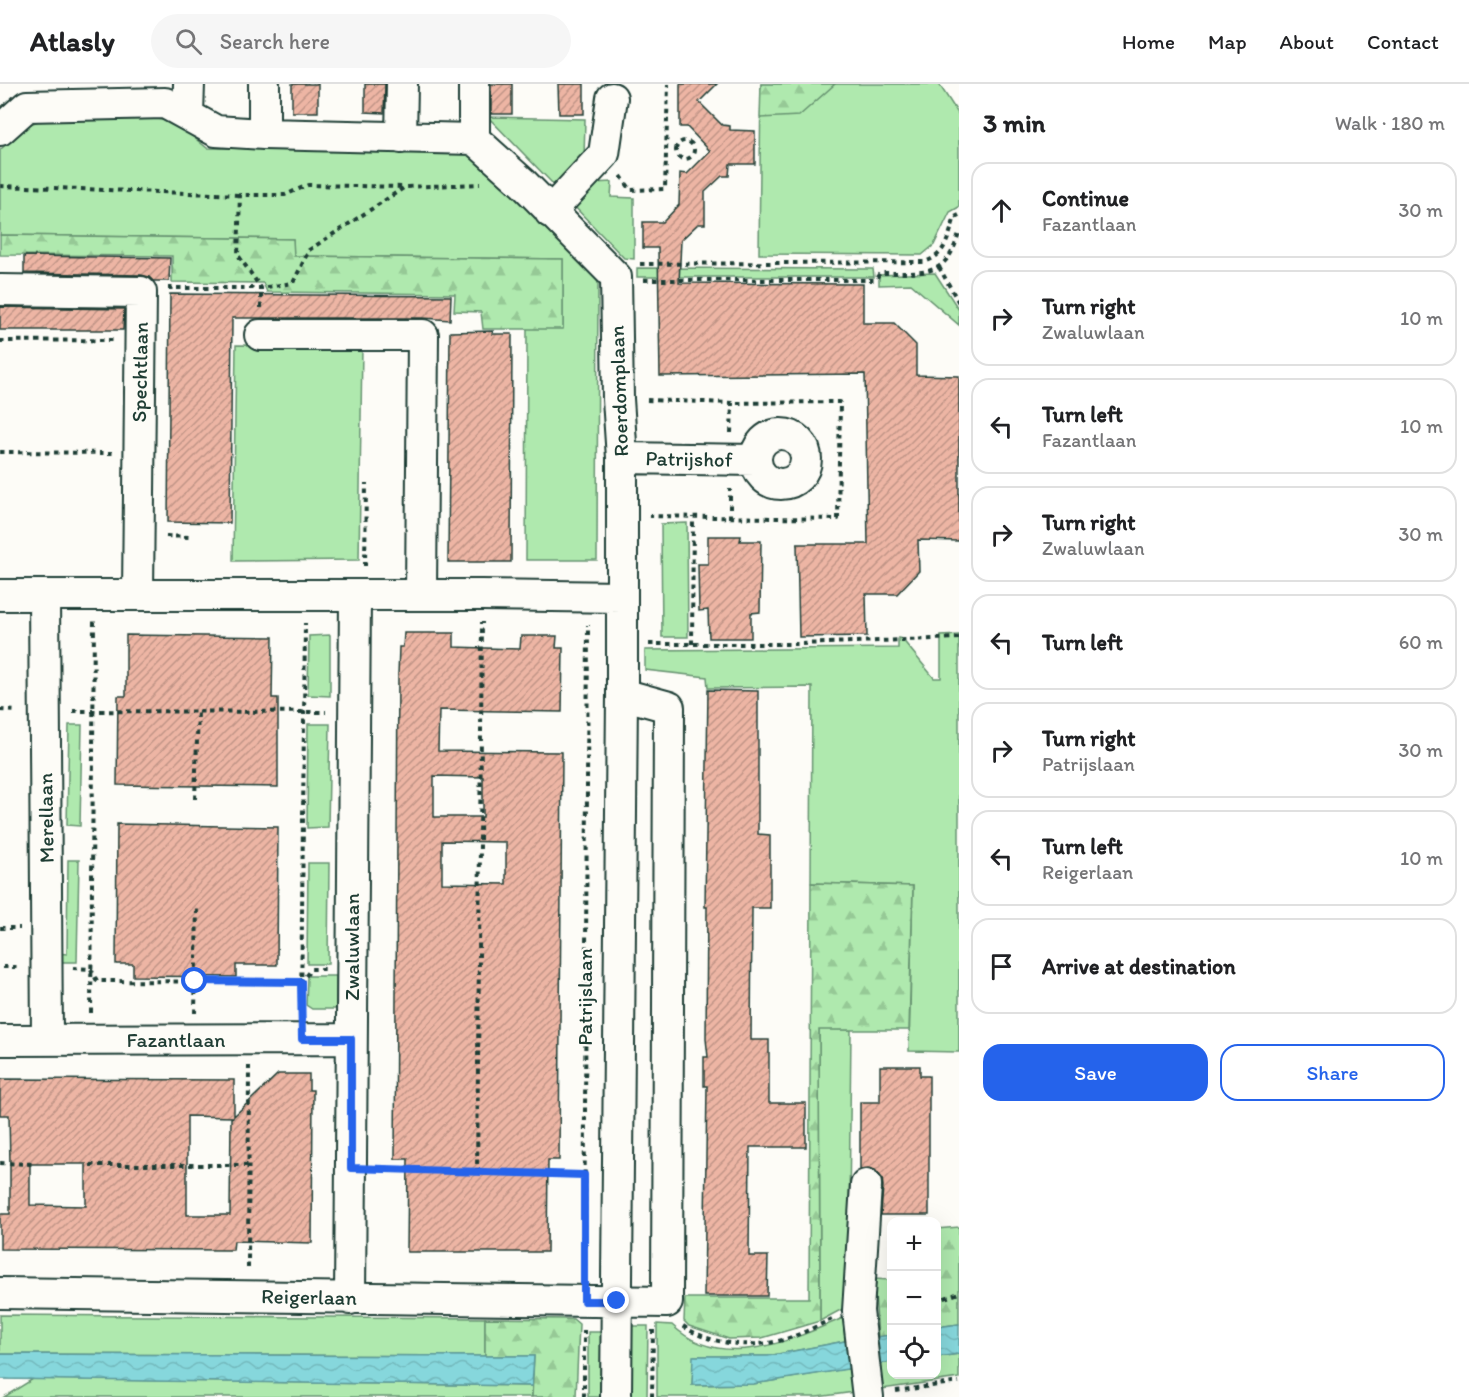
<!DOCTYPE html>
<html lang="en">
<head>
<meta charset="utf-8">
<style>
  body { margin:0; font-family:Itim,sans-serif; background:#f6f6f6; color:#202124 }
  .controls { position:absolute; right:18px; bottom:18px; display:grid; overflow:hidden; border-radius:12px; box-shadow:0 6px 24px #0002 }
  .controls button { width:54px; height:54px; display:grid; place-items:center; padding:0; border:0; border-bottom:2px solid #e0e0e0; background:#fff; color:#202124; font:30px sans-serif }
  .stop { position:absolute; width:18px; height:18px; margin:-14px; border:4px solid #2563eb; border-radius:50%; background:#fff }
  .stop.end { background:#2563eb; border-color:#fff; box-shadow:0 2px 6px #0008 }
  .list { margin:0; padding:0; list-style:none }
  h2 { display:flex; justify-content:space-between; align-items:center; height:78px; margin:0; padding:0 24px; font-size:26px }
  h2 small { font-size:20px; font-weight:400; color:#757577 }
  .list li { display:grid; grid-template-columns:39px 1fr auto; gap:18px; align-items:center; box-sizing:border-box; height:96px; margin:0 12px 12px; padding:0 12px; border:2px solid #e0e0e0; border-radius:18px }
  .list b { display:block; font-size:22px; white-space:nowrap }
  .list p { margin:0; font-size:20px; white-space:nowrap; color:#757577 }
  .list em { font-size:20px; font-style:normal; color:#757577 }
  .actions { display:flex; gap:12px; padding:18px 24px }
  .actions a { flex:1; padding:14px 0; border:2px solid #2563eb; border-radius:18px; text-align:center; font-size:21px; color:#2563eb }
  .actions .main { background:#2563eb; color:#fff }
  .icon { flex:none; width:33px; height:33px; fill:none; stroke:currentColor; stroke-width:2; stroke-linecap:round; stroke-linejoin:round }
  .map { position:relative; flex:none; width:959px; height:1313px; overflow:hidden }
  header { display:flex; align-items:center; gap:36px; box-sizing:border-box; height:84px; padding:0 30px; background:#fff; border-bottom:2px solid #e0e0e0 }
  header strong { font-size:28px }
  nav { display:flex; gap:33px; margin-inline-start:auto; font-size:21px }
  .search { width:420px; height:54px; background:#f6f6f6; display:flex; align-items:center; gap:15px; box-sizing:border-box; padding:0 21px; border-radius:33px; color:#757577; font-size:22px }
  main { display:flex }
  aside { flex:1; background:#fff }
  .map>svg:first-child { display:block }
  .green { fill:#afe9ae; stroke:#679371; stroke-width:1.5 }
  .forest { fill:url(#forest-firs); stroke:#679371; stroke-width:1.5 }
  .water { fill:url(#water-waves); stroke:#5d9999; stroke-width:1.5 }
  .building { fill:url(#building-hatch); stroke:#1f3d34; stroke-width:1.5; fill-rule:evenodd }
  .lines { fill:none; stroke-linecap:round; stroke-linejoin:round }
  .minor-casing { stroke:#1f3d34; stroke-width:34 }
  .path { stroke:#1f3d34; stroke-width:4; stroke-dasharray:4.5 4.5; stroke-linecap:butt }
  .minor { stroke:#fdfcf7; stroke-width:30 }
  .route { stroke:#2563eb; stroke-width:8 }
  .labels { text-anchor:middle; stroke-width:4.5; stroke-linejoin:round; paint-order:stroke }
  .street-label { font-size:21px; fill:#1f3d34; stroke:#fdfcf7 }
</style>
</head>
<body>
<header>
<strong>Atlasly</strong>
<div class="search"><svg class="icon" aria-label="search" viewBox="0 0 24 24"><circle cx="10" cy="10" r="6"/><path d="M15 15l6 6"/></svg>Search here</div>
<nav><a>Home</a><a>Map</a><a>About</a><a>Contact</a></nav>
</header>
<main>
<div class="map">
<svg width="959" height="1313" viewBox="0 0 959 1313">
  <defs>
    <pattern id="forest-firs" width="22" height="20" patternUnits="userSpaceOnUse" patternTransform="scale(1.5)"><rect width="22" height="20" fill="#afe9ae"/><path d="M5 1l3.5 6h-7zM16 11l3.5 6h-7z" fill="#96c996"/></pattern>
    <pattern id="water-waves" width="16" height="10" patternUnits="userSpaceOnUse" patternTransform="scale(1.5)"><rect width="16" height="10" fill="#86d7dc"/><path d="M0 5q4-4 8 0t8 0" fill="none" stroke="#73b9bd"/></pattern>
    <pattern id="building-hatch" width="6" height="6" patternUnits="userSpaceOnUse" patternTransform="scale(1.5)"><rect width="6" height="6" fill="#edb5a4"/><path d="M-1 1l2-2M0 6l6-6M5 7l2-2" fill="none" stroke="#bf9486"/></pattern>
  </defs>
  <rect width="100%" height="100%" fill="#fdfcf7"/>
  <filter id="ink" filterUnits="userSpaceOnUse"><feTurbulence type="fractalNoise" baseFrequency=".0167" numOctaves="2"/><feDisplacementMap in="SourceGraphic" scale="12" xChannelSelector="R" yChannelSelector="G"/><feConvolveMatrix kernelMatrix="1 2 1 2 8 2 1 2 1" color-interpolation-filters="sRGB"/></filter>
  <g filter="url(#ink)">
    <path class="green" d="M 761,0 L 939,0 L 959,31 L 959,123 L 950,128 L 934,161 L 922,171 L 759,170 Z
      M 488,33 L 585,35 L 584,74 L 555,102 Z
      M 152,34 L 176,39 L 207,64 L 468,66 L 598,193 L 597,476 L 526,476 L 527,244 L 563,244 L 563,175 L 293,172 L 293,155 L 0,151 L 0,66 L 25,42 L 41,36 Z
      M 612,98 L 611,113 L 634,114 L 634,175 L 624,174 L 571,119 L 592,99 Z
      M 637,184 L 873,185 L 874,193 L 637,193 Z
      M 935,189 L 959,226 L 959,241 L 911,200 L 879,201 L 879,191 Z
      M 236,261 L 362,262 L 359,476 L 233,477 Z
      M 687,439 L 688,553 L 662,553 L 661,440 Z
      M 330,551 L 330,612 L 308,611 L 309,552 Z
      M 959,551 L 959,968 L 909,967 L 913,802 L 811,799 L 812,603 L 708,604 L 707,593 L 645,586 L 645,566 L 898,564 L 898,554 L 902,555 L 934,594 L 941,594 L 941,552 Z
      M 308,640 L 330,640 L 328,743 L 307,744 Z
      M 69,641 L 82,641 L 80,742 L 67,741 Z
      M 68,776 L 79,776 L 77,878 L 57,878 L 57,869 L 67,870 Z
      M 308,779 L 329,779 L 328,880 L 307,880 Z
      M 307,892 L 336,892 L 336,925 L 312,925 L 306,921 Z
      M 819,945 L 851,946 L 848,1222 L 820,1237 Z
      M 0,1231 L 485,1234 L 485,1272 L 0,1270 Z
      M 843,1234 L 845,1257 L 768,1272 L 694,1272 L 692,1301 L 753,1300 L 851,1284 L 854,1308 L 817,1313 L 657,1313 L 657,1240 L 672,1241 C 721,1288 790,1257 843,1234 Z
      M 632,1242 L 648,1242 L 647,1313 L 631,1313 Z
      M 588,1248 L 601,1248 L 600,1313 L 588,1313 Z
      M 959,1270 L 959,1294 L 882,1305 L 880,1279 L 891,1278 L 892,1290 L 936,1290 L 937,1273 Z
      M 33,1295 L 532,1302 L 532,1313 L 4,1313 Z"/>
    <path class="forest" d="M 761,0 L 835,0 L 799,32 L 760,34 Z
      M 0,151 L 293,155 L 294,172 L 563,175 L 563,245 L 483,245 L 481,228 L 454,227 L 455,210 L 267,208 L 263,199 L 172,198 L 172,172 L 0,171 Z
      M 811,799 L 913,802 L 909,946 L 819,946 L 820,1237 L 762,1254 L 729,1255 L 689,1242 L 684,1237 L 685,1214 L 809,1214 Z
      M 959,1143 L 959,1240 L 937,1243 L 936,1145 Z
      M 874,1195 L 891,1196 L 891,1251 L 878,1253 Z
      M 485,1234 L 573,1235 L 579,1240 L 576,1313 L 532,1313 L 534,1272 L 485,1272 Z"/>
    <path class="water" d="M 959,1240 L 959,1270 L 937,1273 L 937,1243 Z
      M 891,1251 L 891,1278 L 753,1300 L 692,1301 L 693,1272 L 768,1272 L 845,1257 Z
      M 0,1270 L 485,1272 L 534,1272 L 532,1302 L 0,1295 Z"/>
    <path class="building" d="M 292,0 L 318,0 L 318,28 L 292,28 Z
      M 365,0 L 385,0 L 384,29 L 365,28 Z
      M 491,0 L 512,0 L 512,30 L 491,30 Z
      M 558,0 L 584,0 L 584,30 L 559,30 Z
      M 680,0 L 717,0 L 699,18 L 722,41 L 730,42 L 730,46 L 755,47 L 755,80 L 730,80 L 729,92 L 722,92 L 705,108 L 705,140 L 698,140 L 681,156 L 679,199 L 863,200 L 863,239 L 894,239 L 916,261 L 916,291 L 959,292 L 959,457 L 918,456 L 919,487 L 897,510 L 866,510 L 867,552 L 799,553 L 797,460 L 868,460 L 865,290 L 660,292 L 658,164 L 643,164 L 643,138 L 663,138 L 679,121 L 680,89 L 687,90 L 710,67 L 687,43 L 680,43 Z
      M 24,172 L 170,174 L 169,197 L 153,197 L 149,193 L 141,191 L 24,189 Z
      M 170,210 L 451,212 L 450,236 L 423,234 L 232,234 L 230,439 L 168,438 Z
      M 0,223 L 124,225 L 123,246 L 0,246 Z
      M 493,247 L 492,250 L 512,250 L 511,478 L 448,478 L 450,248 Z
      M 708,452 L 741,452 L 740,457 L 761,457 L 760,528 L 751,529 L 751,554 L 709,554 L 708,526 L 699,527 L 698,480 L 708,480 Z
      M 404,549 L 454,549 L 454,563 L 520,565 L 521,552 L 557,552 L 556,564 L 563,564 L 562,628 L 439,626 L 438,667 L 562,668 L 559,1076 L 548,1076 L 547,1168 L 407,1168 L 408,1075 L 395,1075 L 398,591 L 399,563 L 403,563 ZM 434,692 L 483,693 L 483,733 L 434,733 ZM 442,757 L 506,758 L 506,800 L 442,799 Z
      M 126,551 L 273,553 L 272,614 L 278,614 L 278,703 L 117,701 L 118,612 L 126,612 Z
      M 708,606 L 758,607 L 758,750 L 770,751 L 770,824 L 752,824 L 751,956 L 769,956 L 769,1019 L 806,1019 L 806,1063 L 750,1063 L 749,1172 L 768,1172 L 767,1212 L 704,1212 L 707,1002 L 704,1002 L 704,973 L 708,973 L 706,955 L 707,823 L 705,823 Z
      M 117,740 L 278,743 L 277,881 L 236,881 L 236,893 L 133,892 L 133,880 L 116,880 Z
      M 880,982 L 920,982 L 920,992 L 929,992 L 929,1131 L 881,1131 L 883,1102 L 882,1094 L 875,1086 L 868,1084 L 860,1085 L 860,1018 L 880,1018 Z
      M 278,990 L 309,990 L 309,1006 L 313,1006 L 312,1159 L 234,1157 L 233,1166 L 0,1165 L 0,1130 L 10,1130 L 10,1080 L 9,1031 L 0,1031 L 0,995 L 234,996 L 234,1032 ZM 187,1032 L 233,1033 L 231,1034 L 230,1131 L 187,1131 ZM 30,1080 L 86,1080 L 86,1122 L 30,1121 Z"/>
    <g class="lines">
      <defs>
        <path id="minor" d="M 188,30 L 189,0
          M 0,46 L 27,22 L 165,19 L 216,47 L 264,50 L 474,55 L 523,99 L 616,193 L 618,315 L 622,374 L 622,610 L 616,1313
          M 264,50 L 264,0
          M 401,54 L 402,0
          M 474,55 L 474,0
          M 550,128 L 604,70 L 612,14
          M 0,206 L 141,208 L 138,510
          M 260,251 L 423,251 L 421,511
          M756 375a25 25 0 1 1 50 0a25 25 0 1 1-50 0Z
          M 622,374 L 756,376
          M 0,511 L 482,511 L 621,513
          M 44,511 L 47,956
          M 0,956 L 351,955
          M 866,1101 L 858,1227 L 868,1313
          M 0,1209 L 667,1218 L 669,623 L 622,610
          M 350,1215 L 355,511"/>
      </defs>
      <use href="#minor" class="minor-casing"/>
      <path class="path" d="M676 66a9 9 0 1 1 18 0a9 9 0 1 1-18 0Z
        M 621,92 L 631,106 L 665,105 L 668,0
        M 0,102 L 240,111
        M 640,180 L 924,178 C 946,172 948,153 955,133 L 959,131
        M 939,183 L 959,219
        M 644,196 L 875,196 L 880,189 C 922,188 946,196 959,149
        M 168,204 L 261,204 L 293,199 L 309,166 L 405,103 L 480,100
        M 261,224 L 261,204 L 238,171 L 240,111 L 285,111 L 308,101 L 405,103
        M 0,257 L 113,256
        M 647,316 L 732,319 L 840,318 L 838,435 L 649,432
        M 731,349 L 732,319
        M 0,368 L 113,369
        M 730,434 L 730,405
        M 166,452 L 189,453
        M 365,482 L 366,399
        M 649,560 L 800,560 L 959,554
        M 692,560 L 693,433
        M 0,626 L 17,627
        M 73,627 L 326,628
        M 195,715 L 198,627
        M 0,844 L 20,844
        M 3,883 L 21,883
        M 73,884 L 91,885 L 97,897 L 301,898 L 311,885 L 325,885
        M 301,928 L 305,539
        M 91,929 L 94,537
        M 195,929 L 197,821
        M 0,1079 L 34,1080
        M 90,1081 L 249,1081
        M 378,1085 L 584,1091
        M 477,1089 L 482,538
        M 248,1184 L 249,982
        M 584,1190 L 588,541
        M 936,1217 L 959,1209
        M 683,1242 C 710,1261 754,1265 786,1255 C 802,1250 817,1242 832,1235
        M 896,1307 L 959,1298
        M 584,1313 L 584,1246
        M 652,1313 L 653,1246"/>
      <use href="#minor" class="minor"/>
    </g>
  </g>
  <g class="lines" filter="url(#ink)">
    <path class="route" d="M 195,897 L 301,898 L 302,955 L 351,955 L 351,1084 L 584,1091 L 584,1217 L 617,1217"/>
  </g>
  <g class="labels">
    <g class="street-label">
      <text transform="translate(140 288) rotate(-89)" y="7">Spechtlaan</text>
      <text transform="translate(619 307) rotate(-92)" y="7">Roerdomplaan</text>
      <text transform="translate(689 375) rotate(1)" y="7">Patrijshof</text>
      <text transform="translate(46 734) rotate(-91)" y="7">Merellaan</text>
      <text transform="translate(352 863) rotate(-90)" y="7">Zwaluwlaan</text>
      <text transform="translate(585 913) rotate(-90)" y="7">Patrijslaan</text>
      <text x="176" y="963">Fazantlaan</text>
      <text transform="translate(309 1213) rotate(1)" y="7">Reigerlaan</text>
    </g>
  </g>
</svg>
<div class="controls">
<button>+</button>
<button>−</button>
<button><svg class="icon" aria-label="locate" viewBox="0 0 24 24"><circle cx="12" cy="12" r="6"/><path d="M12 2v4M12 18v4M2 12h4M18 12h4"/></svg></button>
</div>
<div class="stop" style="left:195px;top:897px"></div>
<div class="stop end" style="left:617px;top:1217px"></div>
</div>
<aside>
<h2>3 min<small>Walk · 180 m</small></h2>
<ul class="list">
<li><svg class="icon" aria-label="ahead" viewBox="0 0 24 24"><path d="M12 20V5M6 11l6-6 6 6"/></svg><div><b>Continue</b><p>Fazantlaan</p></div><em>30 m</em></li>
<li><svg class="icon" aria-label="right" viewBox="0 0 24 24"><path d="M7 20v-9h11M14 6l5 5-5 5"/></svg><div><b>Turn right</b><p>Zwaluwlaan</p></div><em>10 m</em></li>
<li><svg class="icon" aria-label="left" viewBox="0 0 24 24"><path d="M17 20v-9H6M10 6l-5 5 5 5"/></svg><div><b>Turn left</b><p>Fazantlaan</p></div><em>10 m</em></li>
<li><svg class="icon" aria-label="right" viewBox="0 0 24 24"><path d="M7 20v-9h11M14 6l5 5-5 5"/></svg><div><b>Turn right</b><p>Zwaluwlaan</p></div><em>30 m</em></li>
<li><svg class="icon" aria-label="left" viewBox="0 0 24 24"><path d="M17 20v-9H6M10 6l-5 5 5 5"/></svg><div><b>Turn left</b></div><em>60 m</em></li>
<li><svg class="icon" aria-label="right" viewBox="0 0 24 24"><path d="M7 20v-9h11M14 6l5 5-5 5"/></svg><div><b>Turn right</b><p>Patrijslaan</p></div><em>30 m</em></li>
<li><svg class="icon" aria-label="left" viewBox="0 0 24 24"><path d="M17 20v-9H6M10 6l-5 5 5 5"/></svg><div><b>Turn left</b><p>Reigerlaan</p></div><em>10 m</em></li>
<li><svg class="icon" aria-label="arrive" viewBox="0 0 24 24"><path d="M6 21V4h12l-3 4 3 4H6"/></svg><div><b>Arrive at destination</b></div></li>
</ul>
<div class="actions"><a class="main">Save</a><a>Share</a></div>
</aside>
</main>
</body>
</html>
